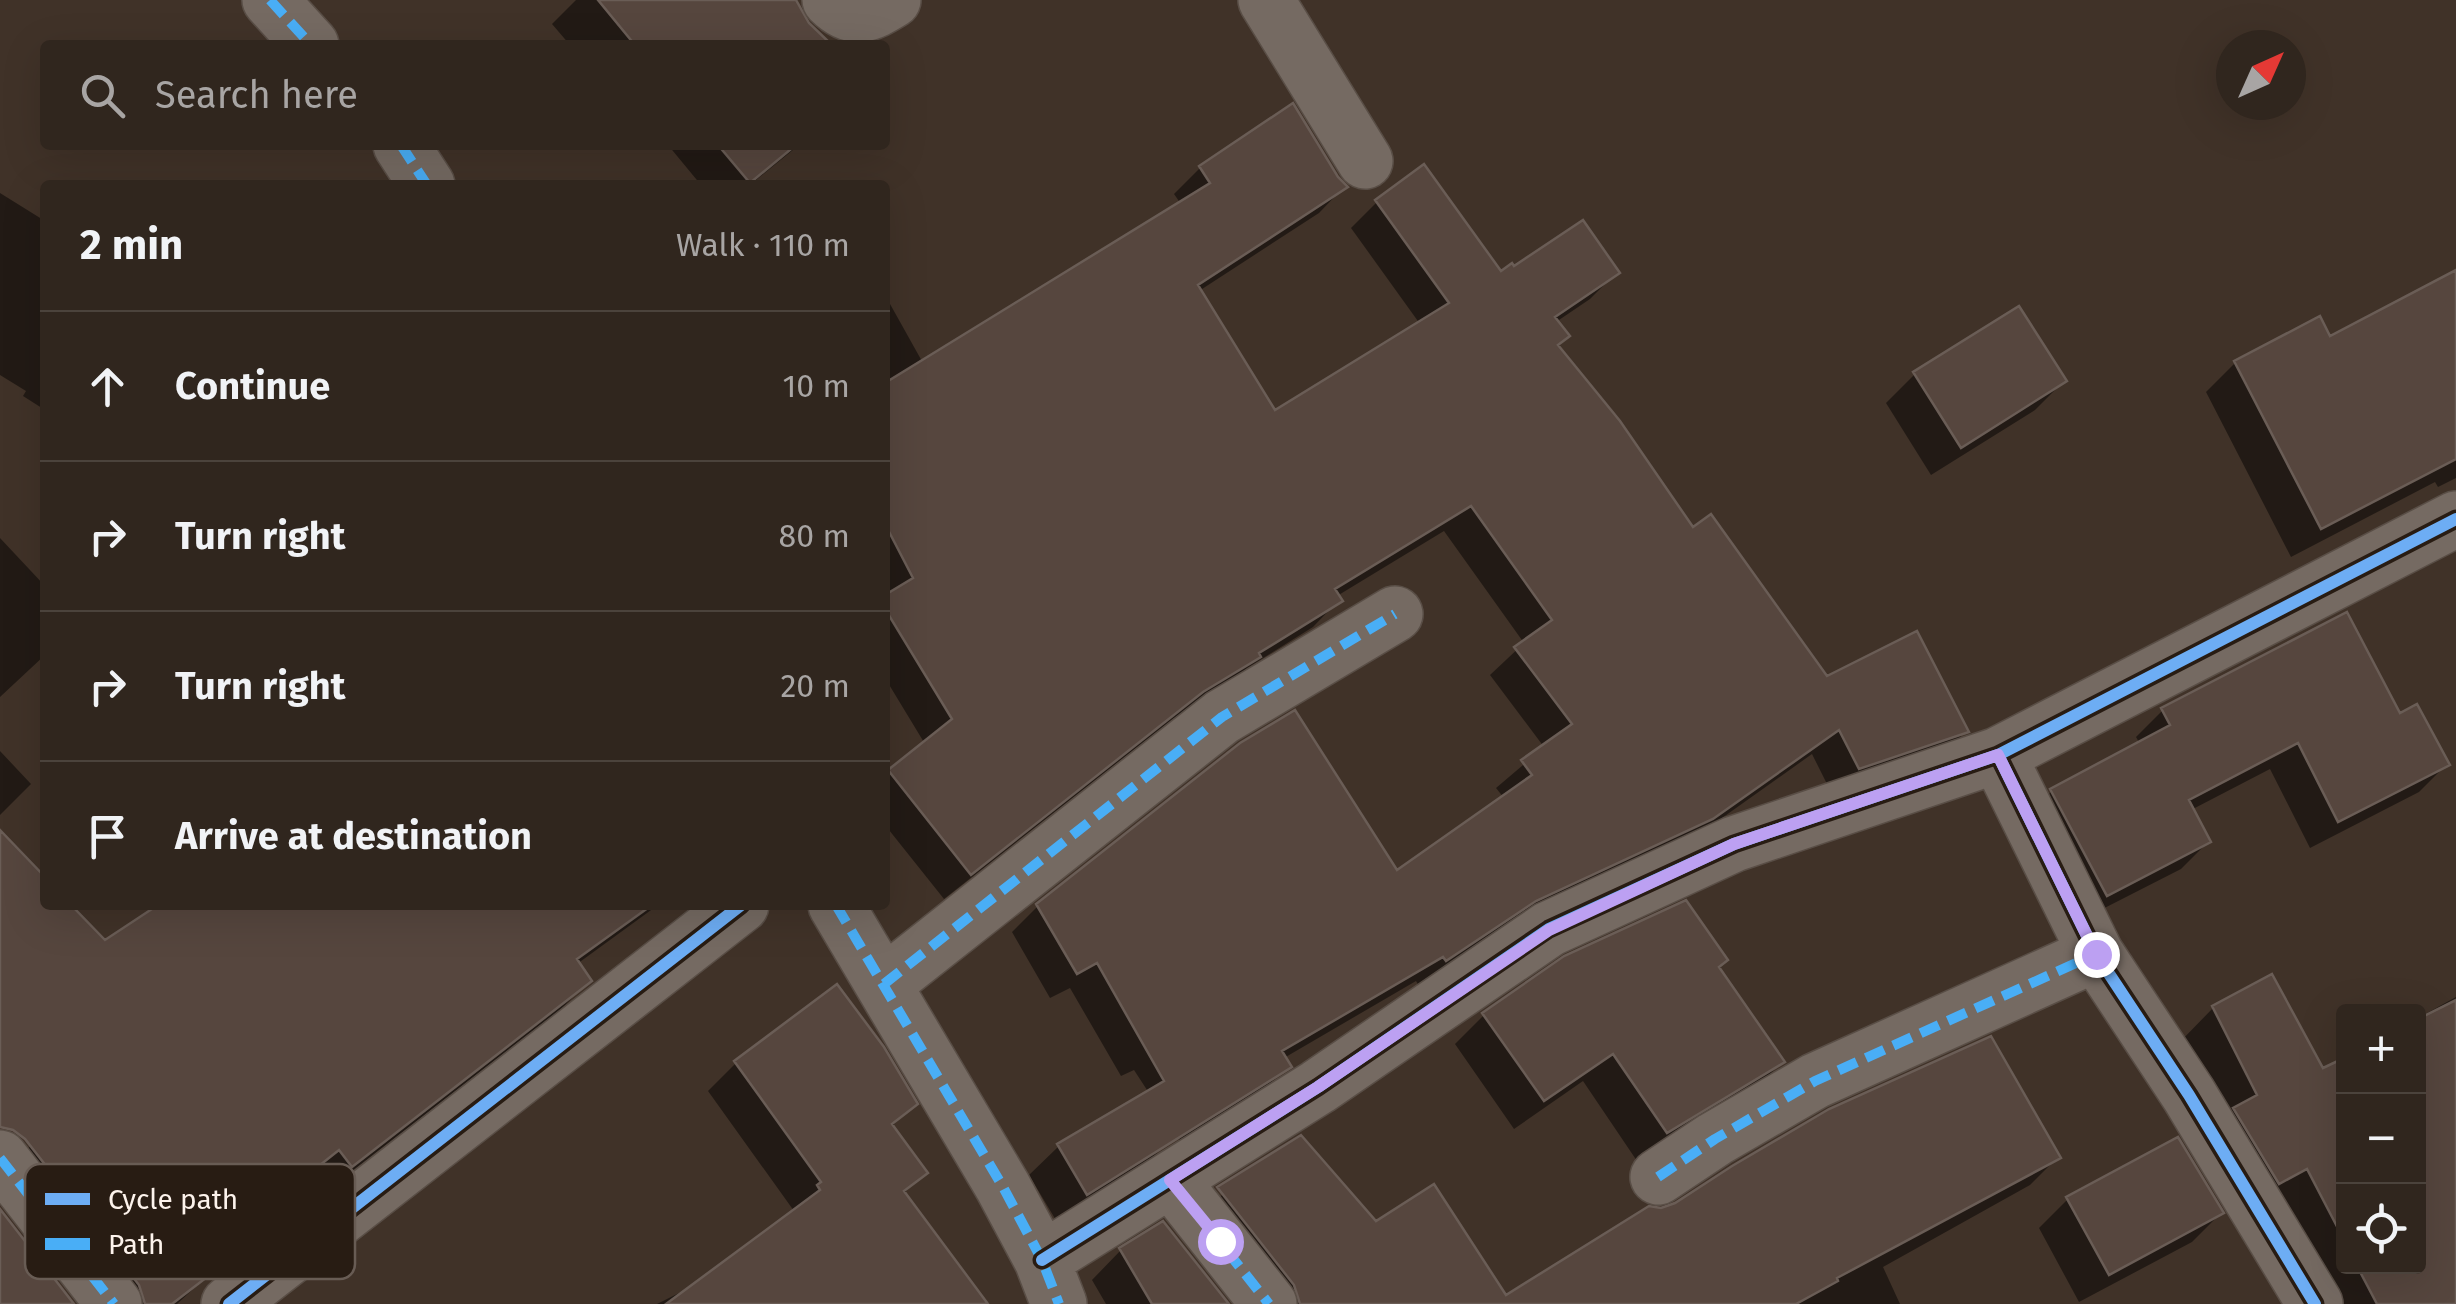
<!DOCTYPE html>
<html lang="en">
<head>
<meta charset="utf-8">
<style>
  body { margin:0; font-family:"Fira Sans",sans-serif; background:#3c322b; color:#f1f3f6 }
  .controls { position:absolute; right:30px; bottom:30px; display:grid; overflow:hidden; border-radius:10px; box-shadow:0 10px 40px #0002 }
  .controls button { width:90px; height:90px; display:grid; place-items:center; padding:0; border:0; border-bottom:2px solid #4b433c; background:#30261e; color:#f1f3f6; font:50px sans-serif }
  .compass { position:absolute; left:2216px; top:30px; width:90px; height:90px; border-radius:50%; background:#30261e; box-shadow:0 10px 40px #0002; rotate:45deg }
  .stop { position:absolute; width:30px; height:30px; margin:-22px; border:8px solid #bca0f2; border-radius:50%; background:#fff }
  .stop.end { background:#bca0f2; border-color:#fff; box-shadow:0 2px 10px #0008 }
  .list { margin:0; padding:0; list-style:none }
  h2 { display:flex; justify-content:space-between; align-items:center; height:130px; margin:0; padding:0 40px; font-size:42px }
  h2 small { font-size:32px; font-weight:400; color:#a8a5a4 }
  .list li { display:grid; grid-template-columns:65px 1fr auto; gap:30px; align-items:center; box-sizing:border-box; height:150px; padding:0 40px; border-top:2px solid #4b433c }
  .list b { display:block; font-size:38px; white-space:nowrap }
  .list em { font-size:32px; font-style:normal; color:#a8a5a4 }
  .icon { flex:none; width:55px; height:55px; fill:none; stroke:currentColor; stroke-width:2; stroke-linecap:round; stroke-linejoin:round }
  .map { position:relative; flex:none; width:2456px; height:1304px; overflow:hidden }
  .search { position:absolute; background:#30261e; box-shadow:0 10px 40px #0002; left:40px; top:40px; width:850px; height:110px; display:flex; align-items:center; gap:25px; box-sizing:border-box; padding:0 35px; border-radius:10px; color:#a8a5a4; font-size:38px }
  .panel { position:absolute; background:#30261e; box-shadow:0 10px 40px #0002; left:40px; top:180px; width:850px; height:730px; border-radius:10px }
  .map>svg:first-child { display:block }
  .shadow { fill:#0007 }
  .building { fill:#56463e; stroke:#6a5d56; stroke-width:2.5 }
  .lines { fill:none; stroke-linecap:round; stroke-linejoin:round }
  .street-casing { stroke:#594e46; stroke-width:58 }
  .street { stroke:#756a62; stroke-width:55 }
  .quiet { stroke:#49aef6; stroke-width:10; stroke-dasharray:20 10; stroke-linecap:butt }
  .cycleway-casing { stroke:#281c13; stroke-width:19 }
  .cycleway { stroke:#6dadf4; stroke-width:12 }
  .route { stroke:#bca0f2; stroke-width:12 }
  .key { fill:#281c13; stroke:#685c54; stroke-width:2.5 }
  .key-label { font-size:28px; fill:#fdf3ec }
</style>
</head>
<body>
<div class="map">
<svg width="2456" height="1304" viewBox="0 0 2456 1304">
  <rect width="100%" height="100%" fill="#403228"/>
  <path class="shadow" d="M 576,0 L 794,0 L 807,24 L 829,45 L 570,45 L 552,24 Z
    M 668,145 L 799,145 L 750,185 L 701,185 Z
    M 1200,168 L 1336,179 L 1344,187 L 1319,213 L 1199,291 L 1274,414 L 1420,324 L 1351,228 L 1377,202 L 1500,275 L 1616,273 L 1590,299 L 1556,322 L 1556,346 L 1692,531 L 1826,680 L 1966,731 L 1940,758 L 1832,794 L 1812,754 L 1684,845 L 1419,986 L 1416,981 L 1284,1058 L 1288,1066 L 1262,1092 L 1181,1143 L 1160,1110 L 1169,1141 L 1139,1171 L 1057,1222 L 1029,1175 L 1059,1146 L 1149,1093 L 1134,1070 L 1121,1076 L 1070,988 L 1050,998 L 1012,932 L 1038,906 L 1397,874 L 1504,798 L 1496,788 L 1544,747 L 1490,675 L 1524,643 L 1444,531 L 1337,596 L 1339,600 L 1313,627 L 1247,668 L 1232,683 L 1174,718 L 944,899 L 885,825 L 885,777 L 925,744 L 885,678 L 885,295 L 923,363 L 1181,204 L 1174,194 Z
    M 0,193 L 45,221 L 45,410 L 23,396 L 26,391 L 0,375 Z
    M 2456,272 L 2456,478 L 2438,487 L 2435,482 L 2291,557 L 2206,392 L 2235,363 L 2319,320 L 2329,339 Z
    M 1915,374 L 2064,381 L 2035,410 L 1931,475 L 1886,403 Z
    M 0,538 L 45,586 L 45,655 L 0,697 Z
    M 2163,710 L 2399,716 L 2446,765 L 2419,792 L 2310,848 L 2270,769 L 2191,810 L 2208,842 L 2181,869 L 2079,921 L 2025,818 L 2052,791 L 2140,744 L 2136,737 Z
    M 0,751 L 31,784 L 0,815 Z
    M 0,834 L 45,881 L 45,905 L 68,905 L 104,943 L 160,905 L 658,905 L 577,964 L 589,981 L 560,1010 L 321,1195 L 309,1178 L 209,1256 L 217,1267 L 177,1304 L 102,1304 L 0,1173 L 42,1136 L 0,1082 Z
    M 1717,969 L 1782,1062 L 1753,1091 L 1637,1161 L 1583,1081 L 1514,1129 L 1455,1044 L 1484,1015 Z
    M 2456,997 L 2456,1304 L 2318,1304 L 2175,1047 L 2213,1008 L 2321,1071 L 2344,1059 L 2344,1266 L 2418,1266 L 2418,1018 Z
    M 736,1063 L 915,1104 L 891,1127 L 925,1173 L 903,1194 L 985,1304 L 792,1304 L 794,1211 L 708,1091 Z
    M 2058,1157 L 2030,1185 L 1883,1267 L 1900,1304 L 1283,1304 L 1216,1201 L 1244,1173 L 1376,1225 L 1505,1298 L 1661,1211 Z
    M 2068,1199 L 2221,1213 L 2192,1242 L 2079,1302 L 2039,1228 Z
    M 1121,1250 L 1226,1304 L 1106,1304 L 1092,1280 Z
    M 705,1280 L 717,1304 L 657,1304 Z"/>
  <path class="building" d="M 598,0 L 796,0 L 809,23 L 832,45 L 635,45 Z
    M 1293,103 L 1338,177 L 1348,187 L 1198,285 L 1275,410 L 1449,303 L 1375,200 L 1424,164 L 1501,271 L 1512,263 L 1514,266 L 1583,220 L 1620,273 L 1555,317 L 1570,336 L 1558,345 L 1620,421 L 1693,527 L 1711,514 L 1827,676 L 1917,631 L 1969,732 L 1859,769 L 1839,730 L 1713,819 L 1536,901 L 1446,961 L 1443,957 L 1282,1051 L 1292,1067 L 1087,1195 L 1057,1144 L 1164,1081 L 1097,963 L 1077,974 L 1036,904 L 1240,743 L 1295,710 L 1397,870 L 1532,775 L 1521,760 L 1572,724 L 1514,647 L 1552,620 L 1471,506 L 1335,589 L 1343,601 L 1259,653 L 1261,657 L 1203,692 L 971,875 L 888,770 L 952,719 L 885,609 L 885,595 L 913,578 L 885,524 L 885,383 L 1210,183 L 1199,166 Z
    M 718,145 L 796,145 L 750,183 Z
    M 2456,270 L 2456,459 L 2321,529 L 2234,361 L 2320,316 L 2330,336 Z
    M 2019,306 L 2067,381 L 1961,448 L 1913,372 Z
    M 2347,612 L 2400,713 L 2417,704 L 2450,765 L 2338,822 L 2298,743 L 2189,800 L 2211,842 L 2107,896 L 2050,789 L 2170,725 L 2161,708 Z
    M 0,830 L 45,877 L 45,905 L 71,905 L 105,940 L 158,905 L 652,905 L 577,959 L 592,981 L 352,1167 L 339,1150 L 209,1253 L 220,1267 L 172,1304 L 145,1304 L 139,1285 L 25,1139 L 13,1130 L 0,1127 Z
    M 1686,900 L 1728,960 L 1719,967 L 1785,1062 L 1667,1133 L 1613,1054 L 1544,1101 L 1482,1013 L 1564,956 Z
    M 2272,974 L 2323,1068 L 2344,1058 L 2344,1240 L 2307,1169 L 2279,1184 L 2233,1108 L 2257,1095 L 2212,1006 Z
    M 837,984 L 884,1047 L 918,1104 L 892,1124 L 928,1173 L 904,1191 L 988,1304 L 666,1304 L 820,1190 L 817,1185 L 821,1182 L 734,1061 Z
    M 2456,1000 L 2456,1304 L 2377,1304 L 2357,1266 L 2418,1266 L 2418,1019 Z
    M 1991,1036 L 2061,1158 L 1837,1278 L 1838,1281 L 1796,1304 L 1300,1304 L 1294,1285 L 1217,1187 L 1301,1135 L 1376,1221 L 1434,1184 L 1506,1295 L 1649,1206 L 1661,1208 L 1675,1203 L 1732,1166 L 1829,1109 Z
    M 2178,1137 L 2224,1213 L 2109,1275 L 2066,1197 Z
    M 0,1209 L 74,1304 L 0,1304 Z
    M 1163,1221 L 1229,1304 L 1152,1304 L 1119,1248 Z"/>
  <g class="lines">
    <defs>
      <path id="street" d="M 270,0 L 311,45
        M 830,0 C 853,23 869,15 893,0
        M 1266,0 L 1365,161
        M 401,145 L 427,185
        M 1998,755 L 2096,954 L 2189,1095 L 2315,1304
        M 836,905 L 1003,1187 L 1042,1260 L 1059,1304
        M 884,984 L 1222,717 L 1395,614
        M 0,1158 L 114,1304
        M 1658,1177 L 1715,1139 L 1815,1081 L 2096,954
        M 1171,1180 L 1269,1304
        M 1042,1260 L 1318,1087 L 1549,929 L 1734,844 L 1998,755 L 2456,519
        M 229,1304 L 741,905"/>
    </defs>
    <use href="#street" class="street-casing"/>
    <use href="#street" class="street"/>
    <path class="quiet" d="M 270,0 L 311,45
      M 401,145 L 427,185
      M 836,905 L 1003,1187 L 1042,1260 L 1059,1304
      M 884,984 L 1222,717 L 1395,614
      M 0,1158 L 114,1304
      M 1658,1177 L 1715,1139 L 1815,1081 L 2096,954
      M 1171,1180 L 1269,1304"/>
    <defs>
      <path id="cycleway" d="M 1998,755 L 2096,954 L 2189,1095 L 2315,1304
        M 1042,1260 L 1318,1087 L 1549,929 L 1734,844 L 1998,755 L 2456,519
        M 229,1304 L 741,905"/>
    </defs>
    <use href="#cycleway" class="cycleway-casing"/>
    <use href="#cycleway" class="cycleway"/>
  </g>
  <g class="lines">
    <path class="route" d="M 1220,1241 L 1170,1180 L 1318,1087 L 1549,930 L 1734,844 L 1998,755 L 2096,954"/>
  </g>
  <rect x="25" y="1164" width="330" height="115" rx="15" class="key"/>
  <rect x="45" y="1193" width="45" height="12" fill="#6dadf4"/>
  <rect x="45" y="1238" width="45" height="12" fill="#49aef6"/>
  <g class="key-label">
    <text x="108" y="1209">Cycle path</text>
    <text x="108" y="1254">Path</text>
  </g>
</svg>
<div class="controls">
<button>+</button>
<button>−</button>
<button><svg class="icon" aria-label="locate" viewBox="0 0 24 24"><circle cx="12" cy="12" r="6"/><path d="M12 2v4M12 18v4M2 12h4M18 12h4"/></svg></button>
</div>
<svg class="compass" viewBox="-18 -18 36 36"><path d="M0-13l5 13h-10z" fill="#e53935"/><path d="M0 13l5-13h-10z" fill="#a8a5a4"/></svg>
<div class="stop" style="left:1220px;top:1241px"></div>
<div class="stop end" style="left:2096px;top:954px"></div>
<div class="search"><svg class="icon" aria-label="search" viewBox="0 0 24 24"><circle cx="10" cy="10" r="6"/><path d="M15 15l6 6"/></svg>Search here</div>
<section class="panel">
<h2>2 min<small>Walk · 110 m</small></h2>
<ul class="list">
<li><svg class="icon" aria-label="ahead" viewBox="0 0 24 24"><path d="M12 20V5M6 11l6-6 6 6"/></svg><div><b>Continue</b></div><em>10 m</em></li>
<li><svg class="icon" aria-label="right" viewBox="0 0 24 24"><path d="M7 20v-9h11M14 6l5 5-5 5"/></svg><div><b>Turn right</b></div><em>80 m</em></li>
<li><svg class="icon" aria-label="right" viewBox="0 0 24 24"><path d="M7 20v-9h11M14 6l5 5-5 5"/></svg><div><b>Turn right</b></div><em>20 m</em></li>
<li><svg class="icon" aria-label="arrive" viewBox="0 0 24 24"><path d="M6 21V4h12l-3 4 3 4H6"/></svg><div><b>Arrive at destination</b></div></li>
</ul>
</section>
</div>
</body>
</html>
